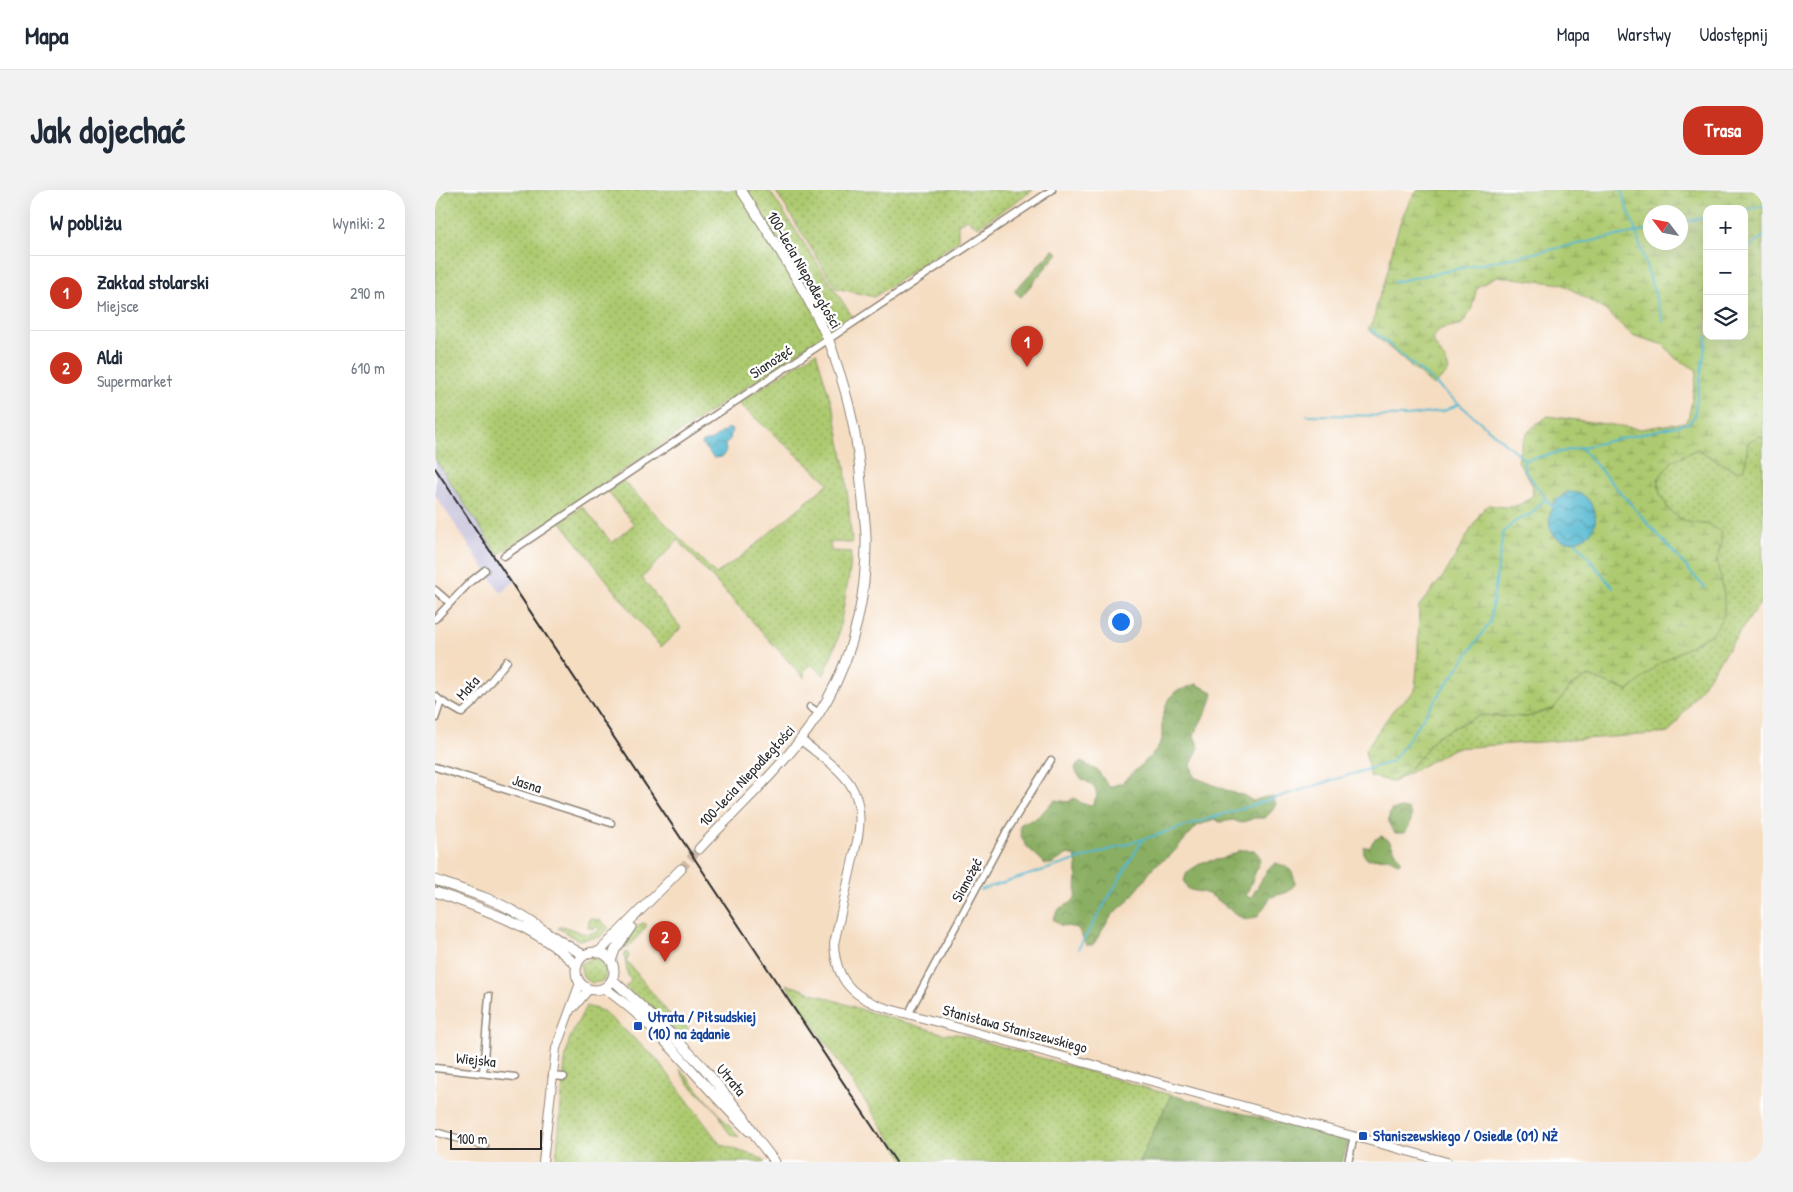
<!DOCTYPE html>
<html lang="pl">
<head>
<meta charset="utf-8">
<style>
  body { margin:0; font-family:"Patrick Hand",sans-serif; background:#f2f2f3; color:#1f2937 }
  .controls { position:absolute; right:15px; top:15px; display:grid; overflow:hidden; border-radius:10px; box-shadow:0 5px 20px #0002 }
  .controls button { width:45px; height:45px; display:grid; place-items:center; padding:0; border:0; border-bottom:1px solid #e0e1e3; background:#fff; color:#1f2937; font:25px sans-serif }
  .compass { position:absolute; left:1208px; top:15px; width:45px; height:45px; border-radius:50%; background:#fff; box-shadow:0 5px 20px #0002; rotate:302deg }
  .scale { position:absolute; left:15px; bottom:12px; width:92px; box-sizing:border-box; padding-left:5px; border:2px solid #2b2b2b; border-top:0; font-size:14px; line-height:18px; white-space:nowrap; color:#2b2b2b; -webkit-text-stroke:4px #fff; paint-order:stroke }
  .you { position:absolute; left:685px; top:431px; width:18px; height:18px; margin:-12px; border:4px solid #fff; border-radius:50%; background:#1a73e8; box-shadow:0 0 0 8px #1a73e833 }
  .badge { display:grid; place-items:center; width:32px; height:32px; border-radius:50%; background:#c8321e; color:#fff; font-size:16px; font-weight:700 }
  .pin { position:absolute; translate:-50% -41px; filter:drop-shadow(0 1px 2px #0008) }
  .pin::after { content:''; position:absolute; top:26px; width:18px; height:15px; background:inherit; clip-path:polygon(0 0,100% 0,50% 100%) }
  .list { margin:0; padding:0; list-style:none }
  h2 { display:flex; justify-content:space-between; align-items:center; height:65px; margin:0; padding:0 20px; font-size:21px }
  h2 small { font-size:16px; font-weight:400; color:#747a83 }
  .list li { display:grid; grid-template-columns:32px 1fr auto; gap:15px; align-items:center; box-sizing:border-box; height:75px; padding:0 20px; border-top:1px solid #e0e1e3 }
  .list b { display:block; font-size:19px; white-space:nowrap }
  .list p { margin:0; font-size:16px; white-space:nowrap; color:#747a83 }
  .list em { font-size:16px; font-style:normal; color:#747a83 }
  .icon { flex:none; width:28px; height:28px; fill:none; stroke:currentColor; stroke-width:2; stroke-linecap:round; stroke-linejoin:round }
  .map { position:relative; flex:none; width:1328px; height:972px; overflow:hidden; border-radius:20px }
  header { display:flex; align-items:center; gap:30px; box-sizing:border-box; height:70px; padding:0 25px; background:#fff; border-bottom:1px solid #e0e1e3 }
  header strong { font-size:24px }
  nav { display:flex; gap:28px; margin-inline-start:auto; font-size:18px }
  .intro { display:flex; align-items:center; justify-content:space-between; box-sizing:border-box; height:120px; padding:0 30px }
  h1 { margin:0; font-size:35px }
  .button { padding:12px 22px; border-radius:20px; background:#c8321e; color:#fff; font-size:18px; font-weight:700 }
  main { display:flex; gap:30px; padding:0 30px }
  aside { flex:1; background:#fff; border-radius:20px; box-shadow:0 5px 20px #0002 }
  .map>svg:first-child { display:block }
  .railway { fill:#c5c0da }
  .grass { fill:url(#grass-dots); stroke:#6c7a4e }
  .forest { fill:url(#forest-crowns); stroke:#5a6c46 }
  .wetland { fill:url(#wetland-marsh); stroke:#6c7a4e; fill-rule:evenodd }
  .water { fill:url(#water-waves); stroke:#3e727e }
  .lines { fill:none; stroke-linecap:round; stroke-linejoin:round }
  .stream { stroke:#52b8d0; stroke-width:2 }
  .secondary-tunnel { stroke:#cdb9a4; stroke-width:9; stroke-dasharray:9 4.5; stroke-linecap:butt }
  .minor-casing { stroke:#908476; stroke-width:9 }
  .tertiary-casing { stroke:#908476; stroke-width:10 }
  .secondary-casing { stroke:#908476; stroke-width:11 }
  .minor { stroke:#fff; stroke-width:6 }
  .tertiary { stroke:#fff; stroke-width:8 }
  .secondary { stroke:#fff; stroke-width:9 }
  .rail { stroke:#2b2b2b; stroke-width:2 }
  .transit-dot { fill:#1a4fb4; stroke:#fff; stroke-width:2 }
  .labels { text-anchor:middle; stroke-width:5; stroke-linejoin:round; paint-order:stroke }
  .street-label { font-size:15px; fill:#2b2b2b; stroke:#fff }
  .transit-label { font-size:15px; font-weight:bold; fill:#164399; stroke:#fff; text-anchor:start }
</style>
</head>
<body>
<header>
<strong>Mapa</strong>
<nav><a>Mapa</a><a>Warstwy</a><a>Udostępnij</a></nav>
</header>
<div class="intro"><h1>Jak dojechać</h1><a class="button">Trasa</a></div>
<main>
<aside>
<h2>W pobliżu<small>Wyniki: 2</small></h2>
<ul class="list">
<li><span class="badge">1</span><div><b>Zakład stolarski</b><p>Miejsce</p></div><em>290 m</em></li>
<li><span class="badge">2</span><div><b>Aldi</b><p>Supermarket</p></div><em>610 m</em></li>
</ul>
</aside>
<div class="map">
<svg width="1328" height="972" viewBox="0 0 1328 972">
  <defs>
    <pattern id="grass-dots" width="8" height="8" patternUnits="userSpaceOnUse" patternTransform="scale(1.25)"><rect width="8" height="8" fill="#adca70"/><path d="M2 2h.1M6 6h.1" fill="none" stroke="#8da45c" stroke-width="1.8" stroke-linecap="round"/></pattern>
    <pattern id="forest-crowns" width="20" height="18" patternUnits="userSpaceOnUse" patternTransform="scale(1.25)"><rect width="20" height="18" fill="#8aae62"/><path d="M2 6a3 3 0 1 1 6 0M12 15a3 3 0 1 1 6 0" fill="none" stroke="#718e51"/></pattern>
    <pattern id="wetland-marsh" width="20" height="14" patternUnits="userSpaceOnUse" patternTransform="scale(1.25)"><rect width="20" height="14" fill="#adca70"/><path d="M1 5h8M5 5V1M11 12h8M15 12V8" fill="none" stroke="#8da45c"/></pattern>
    <pattern id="water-waves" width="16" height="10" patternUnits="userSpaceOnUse" patternTransform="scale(1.25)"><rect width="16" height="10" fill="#52b8d0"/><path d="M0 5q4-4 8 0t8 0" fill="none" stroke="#4496a9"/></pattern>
  </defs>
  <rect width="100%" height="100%" fill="#fff"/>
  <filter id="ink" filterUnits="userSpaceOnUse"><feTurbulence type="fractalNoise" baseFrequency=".02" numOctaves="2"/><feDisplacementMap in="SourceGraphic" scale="10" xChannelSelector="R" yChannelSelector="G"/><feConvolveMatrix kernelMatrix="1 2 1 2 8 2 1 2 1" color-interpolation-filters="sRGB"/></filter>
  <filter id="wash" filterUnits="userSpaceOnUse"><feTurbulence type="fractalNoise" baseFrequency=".0096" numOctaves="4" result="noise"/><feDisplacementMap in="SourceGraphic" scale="20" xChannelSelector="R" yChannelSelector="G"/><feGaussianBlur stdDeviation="1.12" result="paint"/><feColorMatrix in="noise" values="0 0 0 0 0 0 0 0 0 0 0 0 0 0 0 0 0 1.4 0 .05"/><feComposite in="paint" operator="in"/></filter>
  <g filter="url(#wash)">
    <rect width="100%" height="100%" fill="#f5ddc2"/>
    <path class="railway" d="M 0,266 L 81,390 L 66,403 L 0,305 Z"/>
    <path class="grass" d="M 0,0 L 334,0 L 417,126 L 63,365 L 0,269 Z
      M 340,0 L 598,0 L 543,37 L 532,29 L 523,34 L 523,51 L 439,107 L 401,98 Z
      M 381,162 L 400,225 L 410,277 L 417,353 L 395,352 L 396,361 L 416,362 L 415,380 L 403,448 L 389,485 L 376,474 L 369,481 L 369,488 L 243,350 L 207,388 L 246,438 L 226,457 L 199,425 L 126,332 L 147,316 L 177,353 L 199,334 L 172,301 L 188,291 L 281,384 L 307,366 L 394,293 L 303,213 Z
      M 1324,246 L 1328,247 L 1328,409 L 1234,543 L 1020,558 L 958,592 L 982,571 L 1002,546 L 1045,525 L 1092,527 L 1118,519 L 1136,496 L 1154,486 L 1193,501 L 1225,473 L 1278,443 L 1283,381 L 1282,371 L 1286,353 L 1276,335 L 1251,332 L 1236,322 L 1225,305 L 1223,289 L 1237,271 L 1262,259 L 1298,280 L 1311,270 L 1313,252 Z
      M 155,728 L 166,731 L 174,738 L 165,747 L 143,750 L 123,738 L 127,736 L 154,745 L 155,743 L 161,743 L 165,739 L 162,737 L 158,739 L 153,737 Z
      M 208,733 L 211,734 L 211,737 L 192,759 L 187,754 L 204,735 Z
      M 192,762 L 194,767 L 191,770 L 235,825 L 239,823 L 252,837 L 253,841 L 251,843 L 241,843 L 190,797 L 196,791 L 193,786 L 189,764 Z
      M 159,767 C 172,770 171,780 170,791 L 157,793 L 148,787 L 145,774 Z
      M 351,794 L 431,821 L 510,844 L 522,844 L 736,905 L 704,972 L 471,972 Z
      M 151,816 L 168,821 L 221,868 L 285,954 L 328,969 L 330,972 L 121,972 L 130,871 L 134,850 Z
      M 245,879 L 304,947 C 302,946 298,946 296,944 C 289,939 288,931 284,924 C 273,908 251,898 245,879 Z"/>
    <path class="forest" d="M 619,59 L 623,63 L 586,107 L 579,101 Z
      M 761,494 L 778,502 C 776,519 765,529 759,546 L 764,557 L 756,575 L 759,587 L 801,604 L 808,605 L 818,611 L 830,607 L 838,607 L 841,614 L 837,621 L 830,628 L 819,628 L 806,633 L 798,630 L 785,632 L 780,629 L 762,636 L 735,666 L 719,676 L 706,695 L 691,713 L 677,725 L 658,755 L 651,755 L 643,738 L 625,735 L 618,729 L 625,718 L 636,713 L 641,707 L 642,677 L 640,666 L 633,664 L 617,674 L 610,674 C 597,659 585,657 585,635 C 590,630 595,632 601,628 C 607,624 613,616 620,610 L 633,612 L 639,608 L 648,614 L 657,615 L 662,606 C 661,603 661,600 659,598 C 653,589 642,591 640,577 L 646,572 L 663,581 L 674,597 L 687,593 L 719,563 L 727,550 L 727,529 L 732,512 L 740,502 Z
      M 966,618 C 982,618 976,635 970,643 L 960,643 C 953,634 952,631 956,620 Z
      M 946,646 L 954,650 L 966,671 L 963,673 L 953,668 L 932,669 C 928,665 928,662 929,657 L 934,657 L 939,650 Z
      M 806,660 L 819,660 L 826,668 L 811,706 L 816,708 L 833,679 L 841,673 C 854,677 858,679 860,694 L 853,702 L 836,707 L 822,727 C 819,727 814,730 811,729 C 801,728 787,711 775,705 C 768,701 760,702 753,699 L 749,691 L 752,682 L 768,672 L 787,669 Z
      M 736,905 L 914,951 L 907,972 L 704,972 Z"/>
    <path class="wetland" d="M 983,0 L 1328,0 L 1328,247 L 1324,246 L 1313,252 L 1311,270 L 1308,280 L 1298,280 L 1262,259 L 1237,271 L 1223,289 L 1225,305 L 1236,322 L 1251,332 L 1276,335 L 1286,342 L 1286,353 L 1282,371 L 1289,405 L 1289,425 L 1278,443 L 1225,473 L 1193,501 L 1154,486 L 1136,496 L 1119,518 L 1092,527 L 1045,525 L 1002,546 L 982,571 L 958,592 L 935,586 L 930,560 L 958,520 L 980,501 L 983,466 L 984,416 L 1010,384 L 1046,322 L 1053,315 C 1076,318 1080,320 1098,305 L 1097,294 L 1083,271 C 1088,244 1091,242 1113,226 L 1206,239 L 1250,232 L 1254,226 L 1262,180 L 1240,168 L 1229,155 L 1197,145 L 1170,120 L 1127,94 L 1062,86 L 1042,97 L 1036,121 L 1027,134 L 1005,139 L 997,149 C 1002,160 1012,169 1014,181 L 998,196 L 933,139 C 941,128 939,126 942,114 C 944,106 948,99 950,92 C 958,61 962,25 983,0 ZM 1272,19 L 1309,19 L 1309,146 L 1272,146 ZM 1216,22 L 1246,22 L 1246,52 L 1216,52 Z"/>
    <path class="water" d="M 293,238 L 297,240 L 295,249 L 290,255 L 291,261 L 287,267 L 279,268 L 267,255 L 268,252 L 277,250 Z
      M 1133,302 C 1145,302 1152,305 1157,316 C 1178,358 1094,369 1119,312 Z"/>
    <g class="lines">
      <path class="stream" d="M 1186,0 L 1201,42 L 1228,131
        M 1309,20 L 1328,16
        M 1246,33 L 1272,27
        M 1309,61 L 1328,47
        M 959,92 L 1216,39
        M 936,139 L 1090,270
        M 872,225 L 973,226 L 1009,221 L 1024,214
        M 1146,258 L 1270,398
        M 1117,317 L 1091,282 L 1088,273 L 1090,270 L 1254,233 L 1259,227 L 1272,146
        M 1141,352 L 1178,398
        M 545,700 L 956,572 L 960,568 L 1055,432 L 1068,343 L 1079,332 L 1096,324 L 1110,309
        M 643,759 L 708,649"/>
    </g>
  </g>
  <g filter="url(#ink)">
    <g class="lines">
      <path class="secondary-tunnel" d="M 246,679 L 264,659"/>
      <defs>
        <path id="minor" d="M 69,366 L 617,0
          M 0,400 L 15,413
          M 0,429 L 35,392 L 50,380
          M 0,506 L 6,511 L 0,529
          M 6,511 L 27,523 L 37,514 L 72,471
          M 375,517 L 384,523
          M 0,577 L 176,633
          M 474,824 L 477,817 L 572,641 L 616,570
          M 0,878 L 80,887
          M 48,882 L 54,806
          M 117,886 L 129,887
          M 0,942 L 50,956
          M 913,972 L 919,946"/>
        <path id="tertiary" d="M 366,550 C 403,580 432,593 423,647 L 399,754 C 401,790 417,807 451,818 L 1012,972
          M 139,817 L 154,799
          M 108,972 L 121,858 L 145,793"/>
        <path id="secondary" d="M 264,659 C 309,611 360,567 392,510 C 420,461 432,403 431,346 C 430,329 428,311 426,293 C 423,251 415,212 401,172 C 398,163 396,154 392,147 C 368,95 337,48 306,0
          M 0,690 C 27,700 55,707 80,722 C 104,735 125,753 149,765
          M 0,702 C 51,720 103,737 142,776
          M141 781a19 19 0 1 1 38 0a19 19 0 1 1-38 0Z
          M 163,763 L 246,679
          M 176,771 L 180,760 L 196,737
          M 177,789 L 235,843 L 268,877 L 309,927 L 323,950 L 340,972
          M 169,798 C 226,837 265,894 314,941"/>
      </defs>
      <use href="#minor" class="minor-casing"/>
      <use href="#tertiary" class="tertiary-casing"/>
      <use href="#secondary" class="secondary-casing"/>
      <use href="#minor" class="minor"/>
      <use href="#tertiary" class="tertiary"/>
      <use href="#secondary" class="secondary"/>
      <path class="rail" d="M 0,278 L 461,972"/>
    </g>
  </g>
  <g class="transit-dot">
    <rect x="198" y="831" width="10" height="10" rx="2.5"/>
    <rect x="923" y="941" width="10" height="10" rx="2.5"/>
  </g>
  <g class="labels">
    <g class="street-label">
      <text transform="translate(369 80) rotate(60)" y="5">100-lecia Niepodległości</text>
      <text transform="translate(336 172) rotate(-34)" y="5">Sianożęć</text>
      <text transform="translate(33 498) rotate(-49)" y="5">Mała</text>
      <text transform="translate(312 586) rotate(-47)" y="5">100-lecia Niepodległości</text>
      <text transform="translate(92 594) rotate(18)" y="5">Jasna</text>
      <text transform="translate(532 690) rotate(-62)" y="5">Sianożęć</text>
      <text transform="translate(580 839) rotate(15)" y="5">Stanisława Staniszewskiego</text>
      <text transform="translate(41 870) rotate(6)" y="5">Wiejska</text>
      <text transform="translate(296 890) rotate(50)" y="5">Utrata</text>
    </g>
    <g class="transit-label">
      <text x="213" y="832">Utrata / Piłsudskiej<tspan x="213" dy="17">(10) na żądanie</tspan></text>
      <text x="938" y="951">Staniszewskiego / Osiedle (01) NŻ</text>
    </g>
  </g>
</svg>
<div class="controls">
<button>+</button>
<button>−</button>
<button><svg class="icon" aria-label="layers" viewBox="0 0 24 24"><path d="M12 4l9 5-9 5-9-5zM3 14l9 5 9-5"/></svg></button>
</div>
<svg class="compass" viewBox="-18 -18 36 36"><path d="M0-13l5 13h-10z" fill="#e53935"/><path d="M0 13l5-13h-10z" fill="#747a83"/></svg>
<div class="scale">100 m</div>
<div class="you"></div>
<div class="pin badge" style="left:592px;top:177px">1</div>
<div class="pin badge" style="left:230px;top:772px">2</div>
</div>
</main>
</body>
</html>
